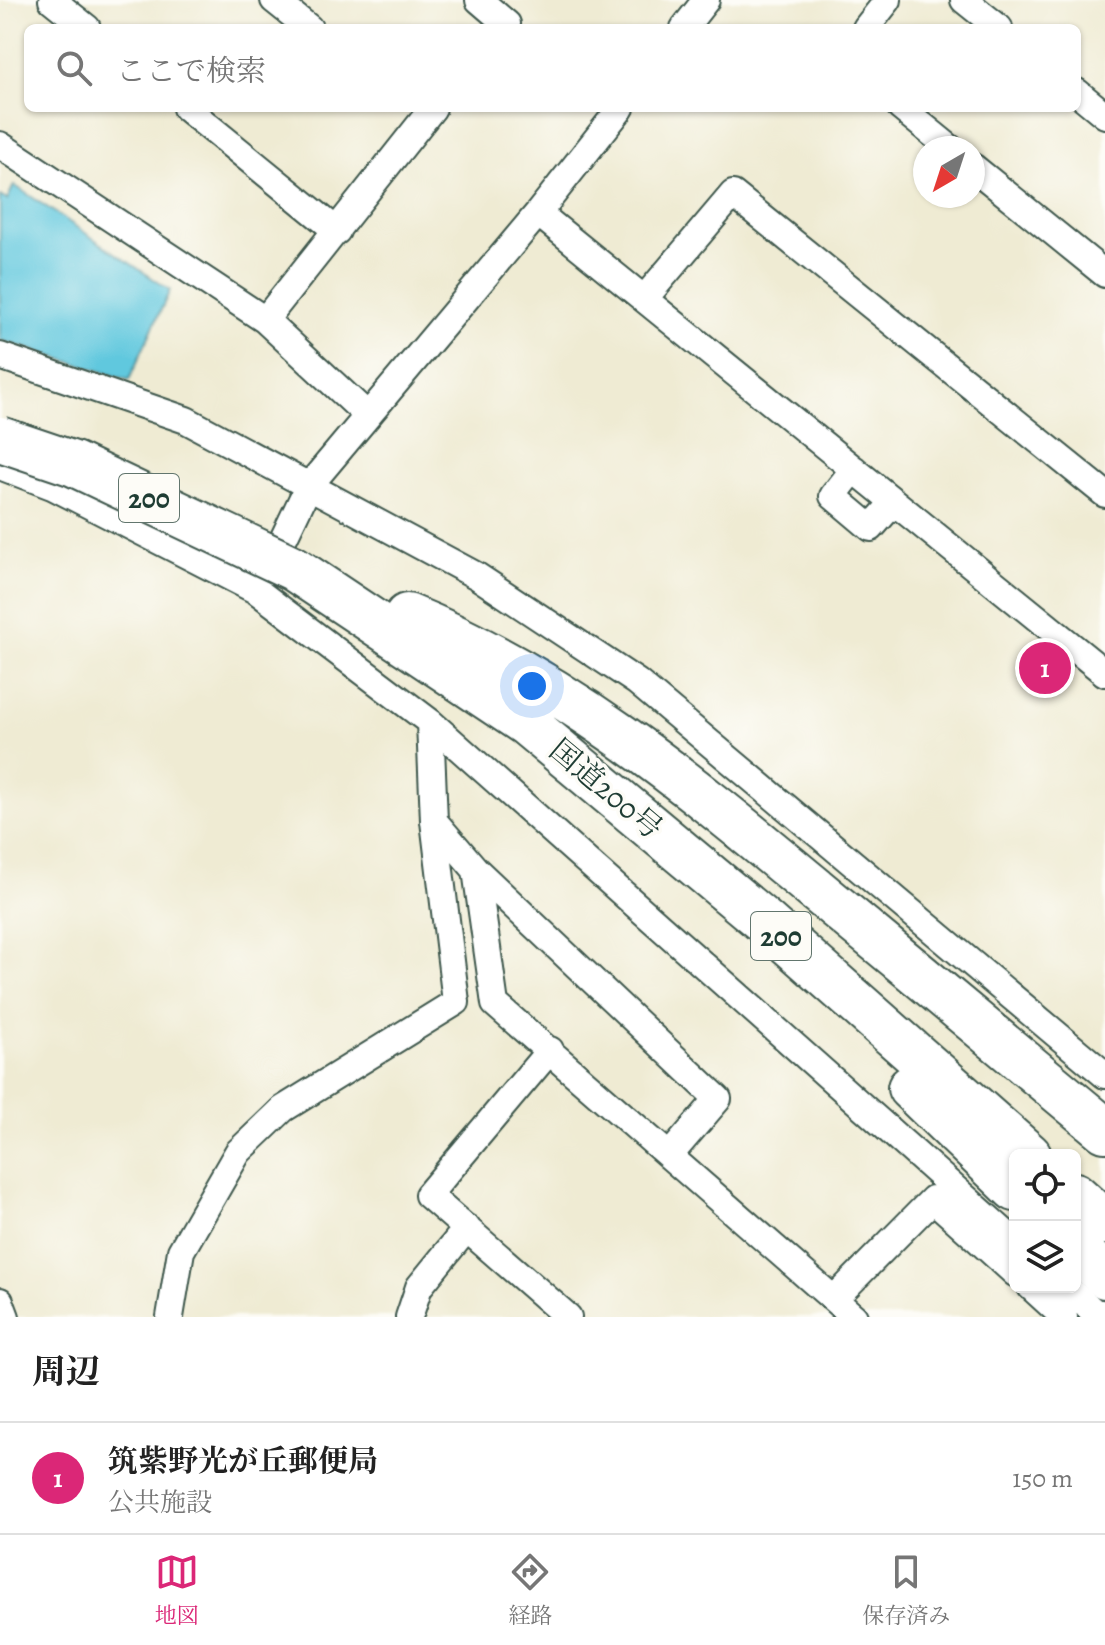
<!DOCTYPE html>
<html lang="ja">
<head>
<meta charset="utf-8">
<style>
  body { margin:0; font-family:Alegreya,"Noto Serif JP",serif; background:#f6f6f6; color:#222 }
  .controls { position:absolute; right:24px; bottom:24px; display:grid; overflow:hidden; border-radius:12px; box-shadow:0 2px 6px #0004 }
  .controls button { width:72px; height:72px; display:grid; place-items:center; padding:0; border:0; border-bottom:2px solid #e0e0e0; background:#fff; color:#222; font:40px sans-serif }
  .compass { position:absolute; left:913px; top:136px; width:72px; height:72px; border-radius:50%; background:#fff; box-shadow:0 2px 6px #0004; rotate:219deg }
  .you { position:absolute; left:532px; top:686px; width:28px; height:28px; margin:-20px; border:6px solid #fff; border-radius:50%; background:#1a73e8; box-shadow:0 0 0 12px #1a73e833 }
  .badge { display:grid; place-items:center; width:52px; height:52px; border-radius:50%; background:#db2777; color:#fff; font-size:26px; font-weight:700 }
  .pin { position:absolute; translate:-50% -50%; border:4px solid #fff; box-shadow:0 2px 8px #0006 }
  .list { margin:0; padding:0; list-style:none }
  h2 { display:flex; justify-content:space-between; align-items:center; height:104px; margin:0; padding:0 32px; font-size:34px }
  h2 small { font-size:26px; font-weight:400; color:#767676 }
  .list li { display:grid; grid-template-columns:52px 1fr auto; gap:24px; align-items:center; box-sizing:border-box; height:112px; padding:0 32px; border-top:2px solid #e0e0e0 }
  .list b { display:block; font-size:30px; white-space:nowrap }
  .list p { margin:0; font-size:26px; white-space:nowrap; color:#767676 }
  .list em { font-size:26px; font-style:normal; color:#767676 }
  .icon { flex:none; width:44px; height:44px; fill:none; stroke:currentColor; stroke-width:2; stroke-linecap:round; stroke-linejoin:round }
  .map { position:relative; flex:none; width:1105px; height:1317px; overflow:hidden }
  .search { position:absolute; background:#fff; box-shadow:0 2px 6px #0004; left:24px; right:24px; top:24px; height:88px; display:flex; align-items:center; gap:20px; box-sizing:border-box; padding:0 28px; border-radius:12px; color:#767676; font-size:30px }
  .sheet { height:216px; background:#fff }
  nav { display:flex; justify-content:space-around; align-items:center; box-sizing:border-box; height:112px; border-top:2px solid #e0e0e0; background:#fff; font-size:22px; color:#767676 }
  nav a { display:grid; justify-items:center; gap:4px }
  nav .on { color:#db2777 }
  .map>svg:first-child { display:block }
  .water { fill:#61c8de; stroke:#408289; stroke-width:2 }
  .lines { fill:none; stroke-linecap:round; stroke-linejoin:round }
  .street-casing { stroke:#3e574c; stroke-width:30 }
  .highway-casing { stroke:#3e574c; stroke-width:48 }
  .street { stroke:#fff; stroke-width:26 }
  .highway { stroke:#fff; stroke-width:44 }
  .highway-bridge-casing { stroke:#3e574c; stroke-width:48; stroke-linecap:butt }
  .highway-bridge { stroke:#fff; stroke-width:44 }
  .labels { text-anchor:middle; stroke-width:7; stroke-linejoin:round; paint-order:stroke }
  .shield { fill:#fdfcf7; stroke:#62766e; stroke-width:2 }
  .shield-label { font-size:28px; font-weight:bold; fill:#1f3d34 }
  .street-label { font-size:30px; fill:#1f3d34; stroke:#fdfcf7 }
</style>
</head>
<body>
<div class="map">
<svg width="1105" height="1317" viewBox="0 0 1105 1317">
  <rect width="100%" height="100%" fill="#fdfcf7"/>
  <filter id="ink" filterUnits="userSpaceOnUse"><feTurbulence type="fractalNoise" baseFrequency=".0125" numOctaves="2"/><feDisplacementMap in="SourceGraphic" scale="16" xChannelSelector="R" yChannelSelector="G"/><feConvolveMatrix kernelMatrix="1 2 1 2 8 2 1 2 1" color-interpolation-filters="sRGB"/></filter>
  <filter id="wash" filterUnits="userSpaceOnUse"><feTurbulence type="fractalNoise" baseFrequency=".006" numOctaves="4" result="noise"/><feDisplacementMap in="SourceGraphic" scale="32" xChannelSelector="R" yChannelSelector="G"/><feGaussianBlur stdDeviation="1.8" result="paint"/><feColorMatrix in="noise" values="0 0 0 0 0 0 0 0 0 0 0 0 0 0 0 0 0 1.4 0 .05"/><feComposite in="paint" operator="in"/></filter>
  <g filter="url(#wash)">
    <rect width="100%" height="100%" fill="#efebd3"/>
    <path class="water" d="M 14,185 L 170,290 L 129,380 L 0,340 L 0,196 L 7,200 Z"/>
  </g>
  <g filter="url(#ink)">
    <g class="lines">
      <defs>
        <path id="street" d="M 52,0 L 87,28
          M 274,0 L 309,28
          M 479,0 L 507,24 L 503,28
          M 964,0 L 999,28
          M 684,28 L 706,0
          M 866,28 L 888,0
          M 1077,92 L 1105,115
          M 186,108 L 337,231
          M 901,108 L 950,148
          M 0,145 L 265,320 L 367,415
          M 973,167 L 1105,274
          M 538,213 L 1105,673
          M 644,299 L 733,194 L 1105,494
          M 265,320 L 433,108
          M 0,356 L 186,420 L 477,576 L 637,682 L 1105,1075
          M 0,466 L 52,486 L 257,591 L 430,722 L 1015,1242
          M 854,469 L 833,496 L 871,528 L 894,502
          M 268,571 L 308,487 L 538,213 L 621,108
          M 434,821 L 476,870 L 718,1099 L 669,1156
          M 476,870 L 495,1004 L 854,1317
          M 550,1050 L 428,1195 L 568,1317
          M 1031,1287 L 1064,1317
          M 1066,1287 L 1093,1311 L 1105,1314
          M 834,1299 L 933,1199 L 1015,1273
          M 0,1301 L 6,1317
          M 170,1317 L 181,1251 L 238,1152 L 283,1109 L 456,1002 L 434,821 L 430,722
          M 409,1317 L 419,1287 L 467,1228"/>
        <path id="highway" d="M 293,568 L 527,724 L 766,923 L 1029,1155
          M 407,616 C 562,679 688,783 815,889 C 912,969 1008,1049 1105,1130
          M 910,1088 L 1015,1189
          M 1075,1195 L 1105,1222
          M 1075,1247 L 1105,1276"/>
      </defs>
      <use href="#street" class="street-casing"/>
      <use href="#highway" class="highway-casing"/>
      <use href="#street" class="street"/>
      <use href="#highway" class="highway"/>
      <defs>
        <path id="highway-bridge" d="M 0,439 L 74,464 L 293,568"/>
      </defs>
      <use href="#highway-bridge" class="highway-bridge-casing"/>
      <use href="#highway-bridge" class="highway-bridge"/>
    </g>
  </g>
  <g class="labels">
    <g class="shield">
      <rect x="119" y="474" width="60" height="48" rx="6"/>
      <rect x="751" y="912" width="60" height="48" rx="6"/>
    </g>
    <g class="shield-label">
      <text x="149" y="508">200</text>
      <text x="781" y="946">200</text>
    </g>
    <g class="street-label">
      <text transform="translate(606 789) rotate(40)" y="10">国道200号</text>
    </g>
  </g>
</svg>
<div class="controls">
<button><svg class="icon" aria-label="locate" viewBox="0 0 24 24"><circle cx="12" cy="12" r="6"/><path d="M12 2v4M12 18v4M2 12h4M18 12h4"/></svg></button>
<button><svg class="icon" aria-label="layers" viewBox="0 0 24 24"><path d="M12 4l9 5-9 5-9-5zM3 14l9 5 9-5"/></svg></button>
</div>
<svg class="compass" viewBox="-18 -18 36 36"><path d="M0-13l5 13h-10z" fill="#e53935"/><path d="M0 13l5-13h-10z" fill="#767676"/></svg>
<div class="you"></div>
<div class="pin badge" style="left:1045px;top:668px">1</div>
<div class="search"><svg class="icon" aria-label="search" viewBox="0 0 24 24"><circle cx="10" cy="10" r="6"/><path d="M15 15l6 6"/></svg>ここで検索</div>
</div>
<section class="sheet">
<h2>周辺<small></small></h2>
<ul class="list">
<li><span class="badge">1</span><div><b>筑紫野光が丘郵便局</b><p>公共施設</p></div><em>150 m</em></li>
</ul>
</section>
<nav>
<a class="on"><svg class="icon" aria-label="map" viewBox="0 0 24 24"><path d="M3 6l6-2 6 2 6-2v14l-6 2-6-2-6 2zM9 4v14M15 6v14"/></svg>地図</a>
<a><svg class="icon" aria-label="directions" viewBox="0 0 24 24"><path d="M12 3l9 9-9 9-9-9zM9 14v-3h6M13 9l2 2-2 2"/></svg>経路</a>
<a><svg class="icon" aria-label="saved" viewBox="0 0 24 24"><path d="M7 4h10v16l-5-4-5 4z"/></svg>保存済み</a>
</nav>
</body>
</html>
